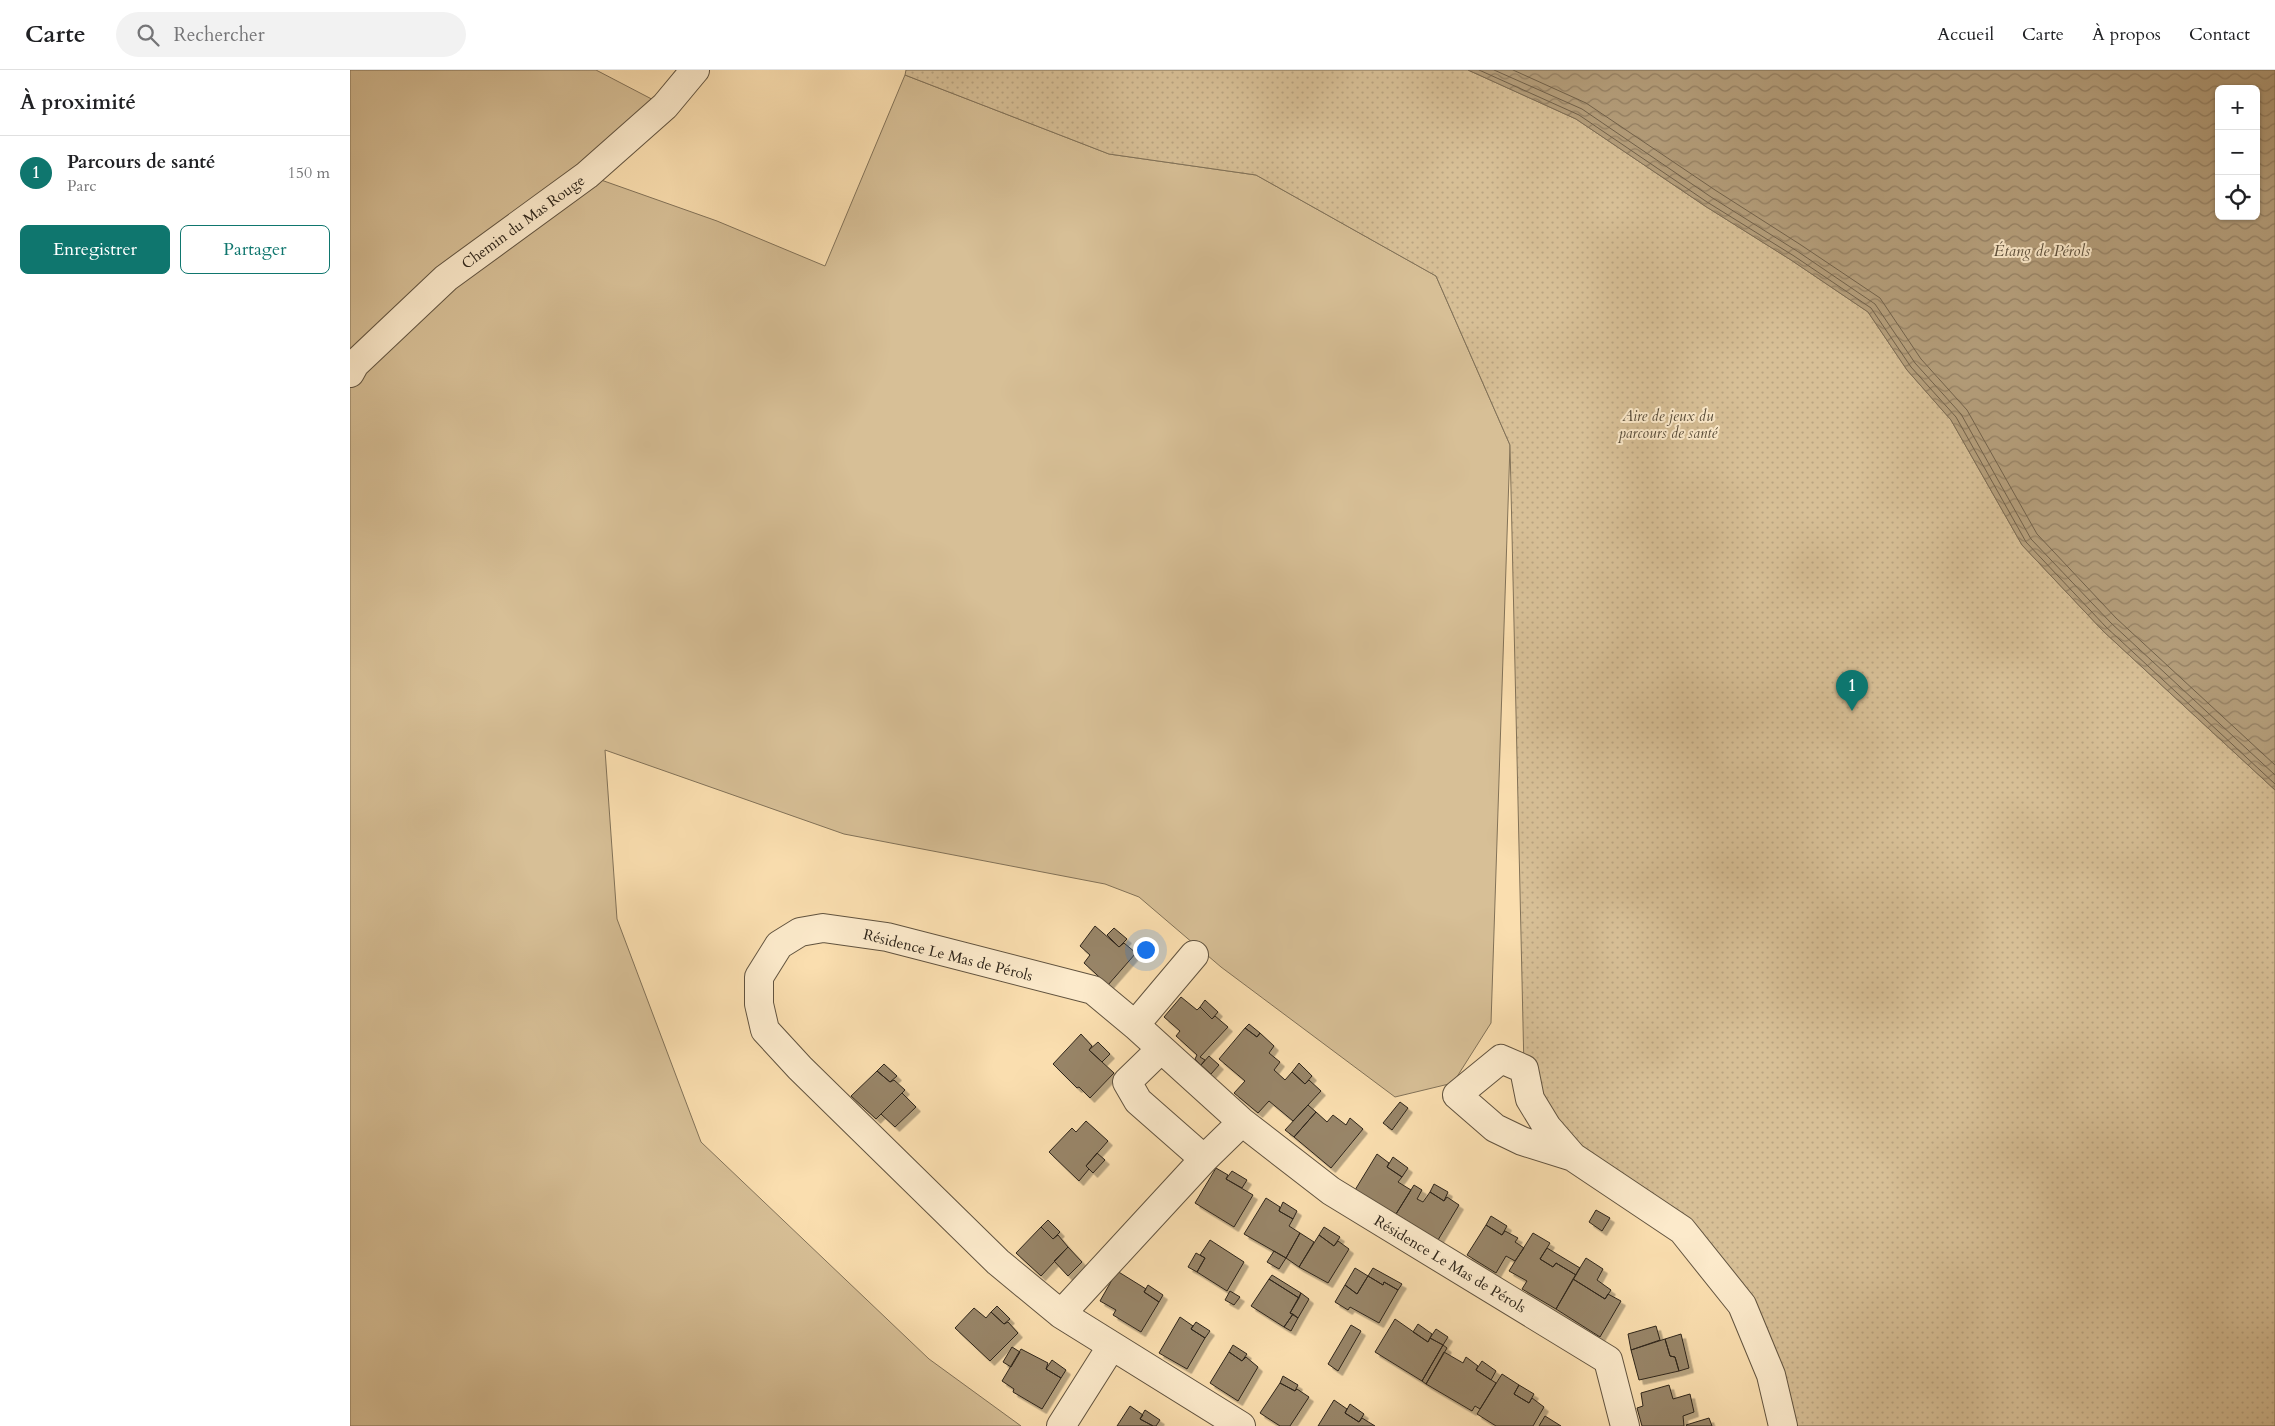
<!DOCTYPE html>
<html lang="fr">
<head>
<meta charset="utf-8">
<style>
  body { margin:0; font-family:Cardo,serif; background:#f2f2f2; color:#202124 }
  .controls { position:absolute; right:15px; top:15px; display:grid; overflow:hidden; border-radius:8px; box-shadow:0 1px 4px #0004 }
  .controls button { width:45px; height:45px; display:grid; place-items:center; padding:0; border:0; border-bottom:1px solid #e0e0e0; background:#fff; color:#202124; font:25px sans-serif }
  .you { position:absolute; left:795px; top:879px; width:18px; height:18px; margin:-12px; border:4px solid #fff; border-radius:50%; background:#1a73e8; box-shadow:0 0 0 8px #1a73e833 }
  .badge { display:grid; place-items:center; width:32px; height:32px; border-radius:50%; background:#0f766e; color:#fff; font-size:16px; font-weight:700 }
  .pin { position:absolute; translate:-50% -41px; filter:drop-shadow(0 1px 2px #0008) }
  .pin::after { content:''; position:absolute; top:26px; width:18px; height:15px; background:inherit; clip-path:polygon(0 0,100% 0,50% 100%) }
  .list { margin:0; padding:0; list-style:none }
  h2 { display:flex; justify-content:space-between; align-items:center; height:65px; margin:0; padding:0 20px; font-size:21px }
  h2 small { font-size:16px; font-weight:400; color:#757577 }
  .list li { display:grid; grid-template-columns:32px 1fr auto; gap:15px; align-items:center; box-sizing:border-box; height:75px; padding:0 20px; border-top:1px solid #e0e0e0 }
  .list b { display:block; font-size:19px; white-space:nowrap }
  .list p { margin:0; font-size:16px; white-space:nowrap; color:#757577 }
  .list em { font-size:16px; font-style:normal; color:#757577 }
  .actions { display:flex; gap:10px; padding:15px 20px }
  .actions a { flex:1; padding:11px 0; border:1px solid #0f766e; border-radius:8px; text-align:center; font-size:18px; color:#0f766e }
  .actions .main { background:#0f766e; color:#fff }
  .icon { flex:none; width:28px; height:28px; fill:none; stroke:currentColor; stroke-width:2; stroke-linecap:round; stroke-linejoin:round }
  .map { position:relative; flex:none; width:1925px; height:1356px; overflow:hidden }
  header { display:flex; align-items:center; gap:30px; box-sizing:border-box; height:70px; padding:0 25px; background:#fff; border-bottom:1px solid #e0e0e0 }
  header strong { font-size:24px }
  nav { display:flex; gap:28px; margin-inline-start:auto; font-size:18px }
  .search { width:350px; height:45px; background:#f2f2f2; display:flex; align-items:center; gap:12px; box-sizing:border-box; padding:0 18px; border-radius:28px; color:#757577; font-size:19px }
  main { display:flex }
  aside { flex:1; background:#fff }
  .map>svg:first-child { display:block }
  .grass { fill:#d7bf96; stroke:#827258 }
  .park { fill:url(#park-dots); stroke:#827258 }
  .water { fill:url(#water-waves); stroke:#7f6e55; fill-rule:evenodd }
  .lines { fill:none; stroke-linecap:round; stroke-linejoin:round }
  .shore { stroke:#72624b; stroke-width:1 }
  .building { fill:#988567; stroke:#2e251a; filter:url(#shadow) }
  .minor-casing { stroke:#61533f; stroke-width:30 }
  .minor { stroke:#fceacb; stroke-width:28 }
  .labels { text-anchor:middle; stroke-width:4; stroke-linejoin:round; paint-order:stroke }
  .street-label { font-size:15px; fill:#2e251a; stroke:#fceacb }
  .park-label { font-size:15px; font-style:italic; fill:#584c39; stroke:#fceacb }
  .water-label { font-size:16px; font-style:italic; fill:#5d503c; stroke:#fceacb }
</style>
</head>
<body>
<header>
<strong>Carte</strong>
<div class="search"><svg class="icon" aria-label="search" viewBox="0 0 24 24"><circle cx="10" cy="10" r="6"/><path d="M15 15l6 6"/></svg>Rechercher</div>
<nav><a>Accueil</a><a>Carte</a><a>À propos</a><a>Contact</a></nav>
</header>
<main>
<aside>
<h2>À proximité<small></small></h2>
<ul class="list">
<li><span class="badge">1</span><div><b>Parcours de santé</b><p>Parc</p></div><em>150 m</em></li>
</ul>
<div class="actions"><a class="main">Enregistrer</a><a>Partager</a></div>
</aside>
<div class="map">
<svg width="1925" height="1356" viewBox="0 0 1925 1356">
  <defs>
    <pattern id="park-dots" width="8" height="8" patternUnits="userSpaceOnUse" patternTransform="scale(1.25)"><rect width="8" height="8" fill="#d7bf96"/><path d="M2 2h.1M6 6h.1" fill="none" stroke="#b9a481" stroke-width="1.8" stroke-linecap="round"/></pattern>
    <pattern id="water-waves" width="16" height="10" patternUnits="userSpaceOnUse" patternTransform="scale(1.25)"><rect width="16" height="10" fill="#b59f7c"/><path d="M0 5q4-4 8 0t8 0" fill="none" stroke="#948165"/></pattern>
    <filter id="shadow"><feDropShadow dx="4.5" dy="4.5" stdDeviation="0" flood-color="#0004"/></filter>
  </defs>
  <rect width="100%" height="100%" fill="#fadeaf"/>
  <filter id="stains"><feTurbulence type="fractalNoise" baseFrequency=".004" numOctaves="4"/><feColorMatrix values="0 0 0 0 .2 0 0 0 0 .09 0 0 0 0 .02 0 0 0 .5 -.17"/></filter>
  <radialGradient id="worn" r=".72"><stop offset=".6" stop-color="#630" stop-opacity="0"/><stop offset="1" stop-color="#630" stop-opacity=".3"/></radialGradient>
  <path class="grass" d="M 0,0 L 246,0 L 315,36 L 237,105 L 367,151 L 475,196 L 555,5 L 759,84 L 906,105 L 1086,206 L 1160,375 L 1141,953 L 1103,1013 L 1045,1027 L 871,897 L 789,827 L 755,814 L 494,764 L 255,680 L 267,849 L 351,1072 L 579,1289 L 671,1356 L 0,1356 Z"/>
  <path class="park" d="M 556,0 L 1118,0 L 1226,49 L 1355,136 L 1441,190 L 1518,242 L 1557,300 L 1601,350 L 1672,475 L 1753,561 L 1925,720 L 1925,1356 L 1433,1356 L 1421,1305 L 1332,1160 L 1223,1087 L 1174,999 L 1160,375 L 1086,206 L 906,105 L 759,84 L 555,5 Z"/>
  <path class="water" d="M 1118,0 L 1925,0 L 1925,720 L 1753,561 L 1672,475 L 1601,350 L 1557,300 L 1518,242 L 1441,190 L 1355,136 L 1226,49 ZM 1869,19 L 1906,19 L 1906,146 L 1869,146 Z"/>
  <g class="lines">
    <path class="shore" d="M 1129,0 L 1229,45 L 1357,132 L 1444,186 L 1521,238 L 1561,297 L 1606,347 L 1676,472 L 1756,557 L 1925,714
      M 1144,0 L 1232,39 L 1361,127 L 1447,181 L 1525,234 L 1565,293 L 1611,344 L 1681,469 L 1761,553 L 1925,705
      M 1163,0 L 1236,33 L 1365,120 L 1451,175 L 1530,228 L 1571,289 L 1617,340 L 1687,464 L 1766,548 L 1925,695"/>
  </g>
  <path class="building" d="M 745,856 L 769,877 L 774,873 L 786,883 L 758,915 L 734,893 L 740,885 L 730,876 Z
    M 764,858 L 777,869 L 769,877 L 757,865 Z
    M 831,927 L 847,940 L 850,937 L 862,949 L 865,946 L 878,957 L 850,987 L 855,990 L 851,995 L 845,989 L 847,985 L 826,966 L 830,961 L 814,947 Z
    M 855,930 L 868,942 L 862,949 L 850,937 Z
    M 899,954 L 910,963 L 907,967 L 895,958 Z
    M 895,958 L 907,967 L 910,963 L 924,976 L 919,983 L 930,992 L 924,1000 L 935,1010 L 942,1002 L 955,1014 L 959,1010 L 971,1021 L 943,1051 L 919,1031 L 908,1043 L 884,1023 L 895,1011 L 869,989 Z
    M 731,964 L 742,976 L 739,980 L 764,1003 L 740,1028 L 729,1017 L 727,1018 L 703,994 Z
    M 748,972 L 760,984 L 752,992 L 739,980 Z
    M 859,986 L 869,995 L 861,1004 L 851,995 Z
    M 949,993 L 962,1006 L 955,1014 L 942,1002 Z
    M 534,994 L 547,1006 L 540,1012 L 527,1001 Z
    M 527,1001 L 540,1012 L 544,1010 L 555,1020 L 526,1049 L 501,1026 Z
    M 552,1023 L 566,1037 L 545,1057 L 531,1044 Z
    M 1050,1032 L 1058,1038 L 1042,1060 L 1033,1053 Z
    M 958,1035 L 966,1042 L 944,1067 L 935,1060 Z
    M 966,1042 L 977,1052 L 983,1045 L 996,1055 L 1000,1048 L 1013,1059 L 981,1098 L 944,1067 Z
    M 736,1051 L 758,1071 L 736,1096 L 739,1099 L 729,1111 L 699,1082 L 722,1058 L 726,1062 Z
    M 747,1083 L 755,1090 L 743,1103 L 736,1096 Z
    M 1027,1084 L 1039,1093 L 1037,1097 L 1052,1107 L 1048,1112 L 1061,1120 L 1046,1144 L 1005,1120 Z
    M 1043,1087 L 1058,1098 L 1052,1107 L 1037,1097 Z
    M 866,1098 L 878,1105 L 876,1109 L 903,1125 L 884,1157 L 845,1133 Z
    M 882,1101 L 897,1110 L 892,1118 L 876,1109 Z
    M 1084,1114 L 1098,1122 L 1094,1131 L 1080,1122 Z
    M 1064,1115 L 1072,1120 L 1067,1129 L 1073,1132 L 1080,1122 L 1094,1131 L 1097,1127 L 1109,1135 L 1088,1170 L 1046,1144 Z
    M 916,1128 L 930,1137 L 929,1141 L 943,1149 L 939,1156 L 950,1163 L 936,1188 L 894,1164 Z
    M 933,1132 L 947,1141 L 943,1149 L 929,1141 Z
    M 1246,1140 L 1260,1148 L 1252,1161 L 1239,1152 Z
    M 1141,1146 L 1157,1156 L 1152,1165 L 1136,1155 Z
    M 698,1150 L 710,1162 L 703,1169 L 691,1157 Z
    M 1136,1155 L 1152,1165 L 1155,1161 L 1168,1168 L 1165,1172 L 1174,1178 L 1165,1191 L 1156,1186 L 1146,1203 L 1117,1185 Z
    M 691,1157 L 703,1169 L 708,1165 L 718,1177 L 691,1206 L 666,1183 Z
    M 974,1157 L 990,1167 L 984,1176 L 969,1165 Z
    M 950,1163 L 964,1172 L 949,1197 L 936,1188 Z
    M 1183,1163 L 1200,1173 L 1190,1189 L 1203,1197 L 1206,1193 L 1226,1205 L 1206,1239 L 1172,1219 L 1177,1211 L 1159,1201 Z
    M 969,1165 L 984,1176 L 988,1171 L 999,1179 L 978,1213 L 949,1197 Z
    M 860,1170 L 894,1192 L 877,1221 L 847,1202 L 855,1188 L 850,1185 Z
    M 718,1177 L 732,1192 L 718,1206 L 704,1191 Z
    M 1197,1178 L 1230,1198 L 1226,1205 L 1206,1193 L 1203,1197 L 1190,1189 Z
    M 924,1181 L 936,1188 L 929,1199 L 917,1192 Z
    M 846,1183 L 855,1188 L 847,1202 L 838,1197 Z
    M 1236,1188 L 1253,1199 L 1247,1210 L 1261,1220 L 1255,1229 L 1223,1209 Z
    M 1005,1198 L 1018,1206 L 1007,1224 L 995,1215 Z
    M 1023,1198 L 1052,1214 L 1048,1220 L 1034,1212 L 1033,1215 L 1018,1206 Z
    M 767,1201 L 796,1219 L 794,1222 L 809,1232 L 791,1262 L 763,1245 L 766,1240 L 750,1231 Z
    M 922,1205 L 951,1223 L 949,1228 L 919,1209 Z
    M 1018,1206 L 1033,1215 L 1034,1212 L 1048,1220 L 1029,1253 L 1000,1237 L 998,1240 L 985,1232 L 995,1215 L 1007,1224 Z
    M 919,1209 L 949,1228 L 940,1243 L 943,1244 L 934,1257 L 901,1236 Z
    M 1223,1209 L 1255,1229 L 1258,1224 L 1271,1231 L 1250,1267 L 1206,1239 Z
    M 798,1215 L 813,1225 L 809,1232 L 794,1222 Z
    M 880,1221 L 890,1227 L 884,1235 L 875,1230 Z
    M 951,1223 L 959,1229 L 948,1248 L 940,1243 Z
    M 647,1236 L 660,1249 L 654,1254 L 641,1242 Z
    M 624,1238 L 636,1248 L 641,1242 L 654,1254 L 658,1252 L 668,1263 L 640,1291 L 605,1258 Z
    M 943,1244 L 948,1248 L 941,1261 L 934,1257 Z
    M 830,1247 L 843,1256 L 841,1259 L 855,1268 L 837,1299 L 809,1283 Z
    M 1045,1249 L 1078,1272 L 1080,1268 L 1093,1275 L 1072,1311 L 1025,1282 Z
    M 846,1252 L 860,1261 L 855,1268 L 841,1259 Z
    M 1068,1254 L 1082,1264 L 1078,1272 L 1063,1262 Z
    M 1001,1255 L 1011,1261 L 988,1301 L 978,1294 Z
    M 1306,1256 L 1310,1270 L 1281,1280 L 1278,1264 Z
    M 1086,1259 L 1098,1267 L 1093,1275 L 1080,1268 Z
    M 1331,1264 L 1339,1298 L 1329,1301 L 1325,1287 L 1320,1286 L 1315,1269 Z
    M 1315,1269 L 1320,1286 L 1325,1287 L 1329,1301 L 1289,1310 L 1281,1280 Z
    M 883,1275 L 897,1284 L 892,1291 L 879,1282 Z
    M 1093,1275 L 1097,1278 L 1076,1314 L 1072,1311 Z
    M 662,1277 L 670,1282 L 661,1297 L 653,1292 Z
    M 671,1279 L 698,1293 L 696,1299 L 711,1308 L 692,1339 L 663,1322 L 664,1319 L 652,1311 Z
    M 879,1282 L 892,1291 L 896,1287 L 908,1297 L 888,1331 L 860,1313 Z
    M 1094,1282 L 1113,1293 L 1116,1287 L 1128,1296 L 1126,1300 L 1146,1313 L 1130,1339 L 1125,1336 L 1122,1341 L 1076,1314 Z
    M 702,1290 L 716,1300 L 711,1308 L 696,1299 Z
    M 1132,1291 L 1146,1301 L 1141,1310 L 1126,1300 Z
    M 1152,1304 L 1169,1315 L 1164,1324 L 1179,1333 L 1182,1328 L 1194,1337 L 1183,1356 L 1146,1356 L 1127,1344 Z
    M 933,1306 L 948,1315 L 945,1321 L 930,1313 Z
    M 930,1313 L 945,1321 L 947,1319 L 959,1327 L 940,1356 L 930,1356 L 910,1343 Z
    M 1169,1315 L 1184,1324 L 1179,1333 L 1164,1324 Z
    M 1319,1315 L 1323,1329 L 1340,1324 L 1344,1342 L 1333,1346 L 1334,1356 L 1292,1356 L 1287,1338 L 1293,1336 L 1291,1323 Z
    M 984,1330 L 997,1339 L 995,1343 L 1009,1352 L 1012,1348 L 1025,1356 L 968,1356 Z
    M 1000,1334 L 1014,1344 L 1009,1352 L 995,1343 Z
    M 780,1336 L 793,1345 L 790,1349 L 803,1356 L 767,1356 Z
    M 795,1340 L 810,1350 L 806,1356 L 803,1356 L 790,1349 Z
    M 1195,1346 L 1211,1356 L 1189,1356 Z
    M 1359,1348 L 1362,1356 L 1337,1356 L 1336,1355 Z"/>
  <g class="lines">
    <defs>
      <path id="minor" d="M 0,303 L 5,294 L 96,208 L 237,105 L 315,36 L 345,0
        M 785,955 L 844,885
        M 811,979 L 777,1012 L 788,1031 L 854,1089
        M 1223,1087 L 1197,1057 L 1180,1029 L 1174,999 L 1151,989 L 1107,1025 L 1145,1058 L 1172,1071 L 1223,1087 L 1332,1160 L 1392,1235 L 1421,1305 L 1433,1356
        M 711,1244 L 648,1192 L 450,998 L 415,960 L 409,934 L 409,907 L 429,875 L 450,862 L 473,858 L 537,867 L 743,920 L 785,955 L 892,1052
        M 711,1356 L 761,1277
        M 891,1356 L 711,1244 L 854,1089 L 892,1052 L 981,1121 L 1258,1290 L 1275,1356"/>
    </defs>
    <use href="#minor" class="minor-casing"/>
    <use href="#minor" class="minor"/>
  </g>
  <g class="labels">
    <g class="street-label">
      <text transform="translate(173 152) rotate(-36)" y="5">Chemin du Mas Rouge</text>
      <text transform="translate(598 885) rotate(14)" y="5">Résidence Le Mas de Pérols</text>
      <text transform="translate(1100 1194) rotate(31)" y="5">Résidence Le Mas de Pérols</text>
    </g>
    <g class="park-label">
      <text x="1318" y="351">Aire de jeux du<tspan x="1318" dy="17">parcours de santé</tspan></text>
    </g>
    <g class="water-label">
      <text x="1692" y="186">Étang de Pérols</text>
    </g>
  </g>
  <rect width="100%" height="100%" filter="url(#stains)"/>
  <rect width="100%" height="100%" fill="url(#worn)"/>
</svg>
<div class="controls">
<button>+</button>
<button>−</button>
<button><svg class="icon" aria-label="locate" viewBox="0 0 24 24"><circle cx="12" cy="12" r="6"/><path d="M12 2v4M12 18v4M2 12h4M18 12h4"/></svg></button>
</div>
<div class="you"></div>
<div class="pin badge" style="left:1502px;top:641px">1</div>
</div>
</main>
</body>
</html>
